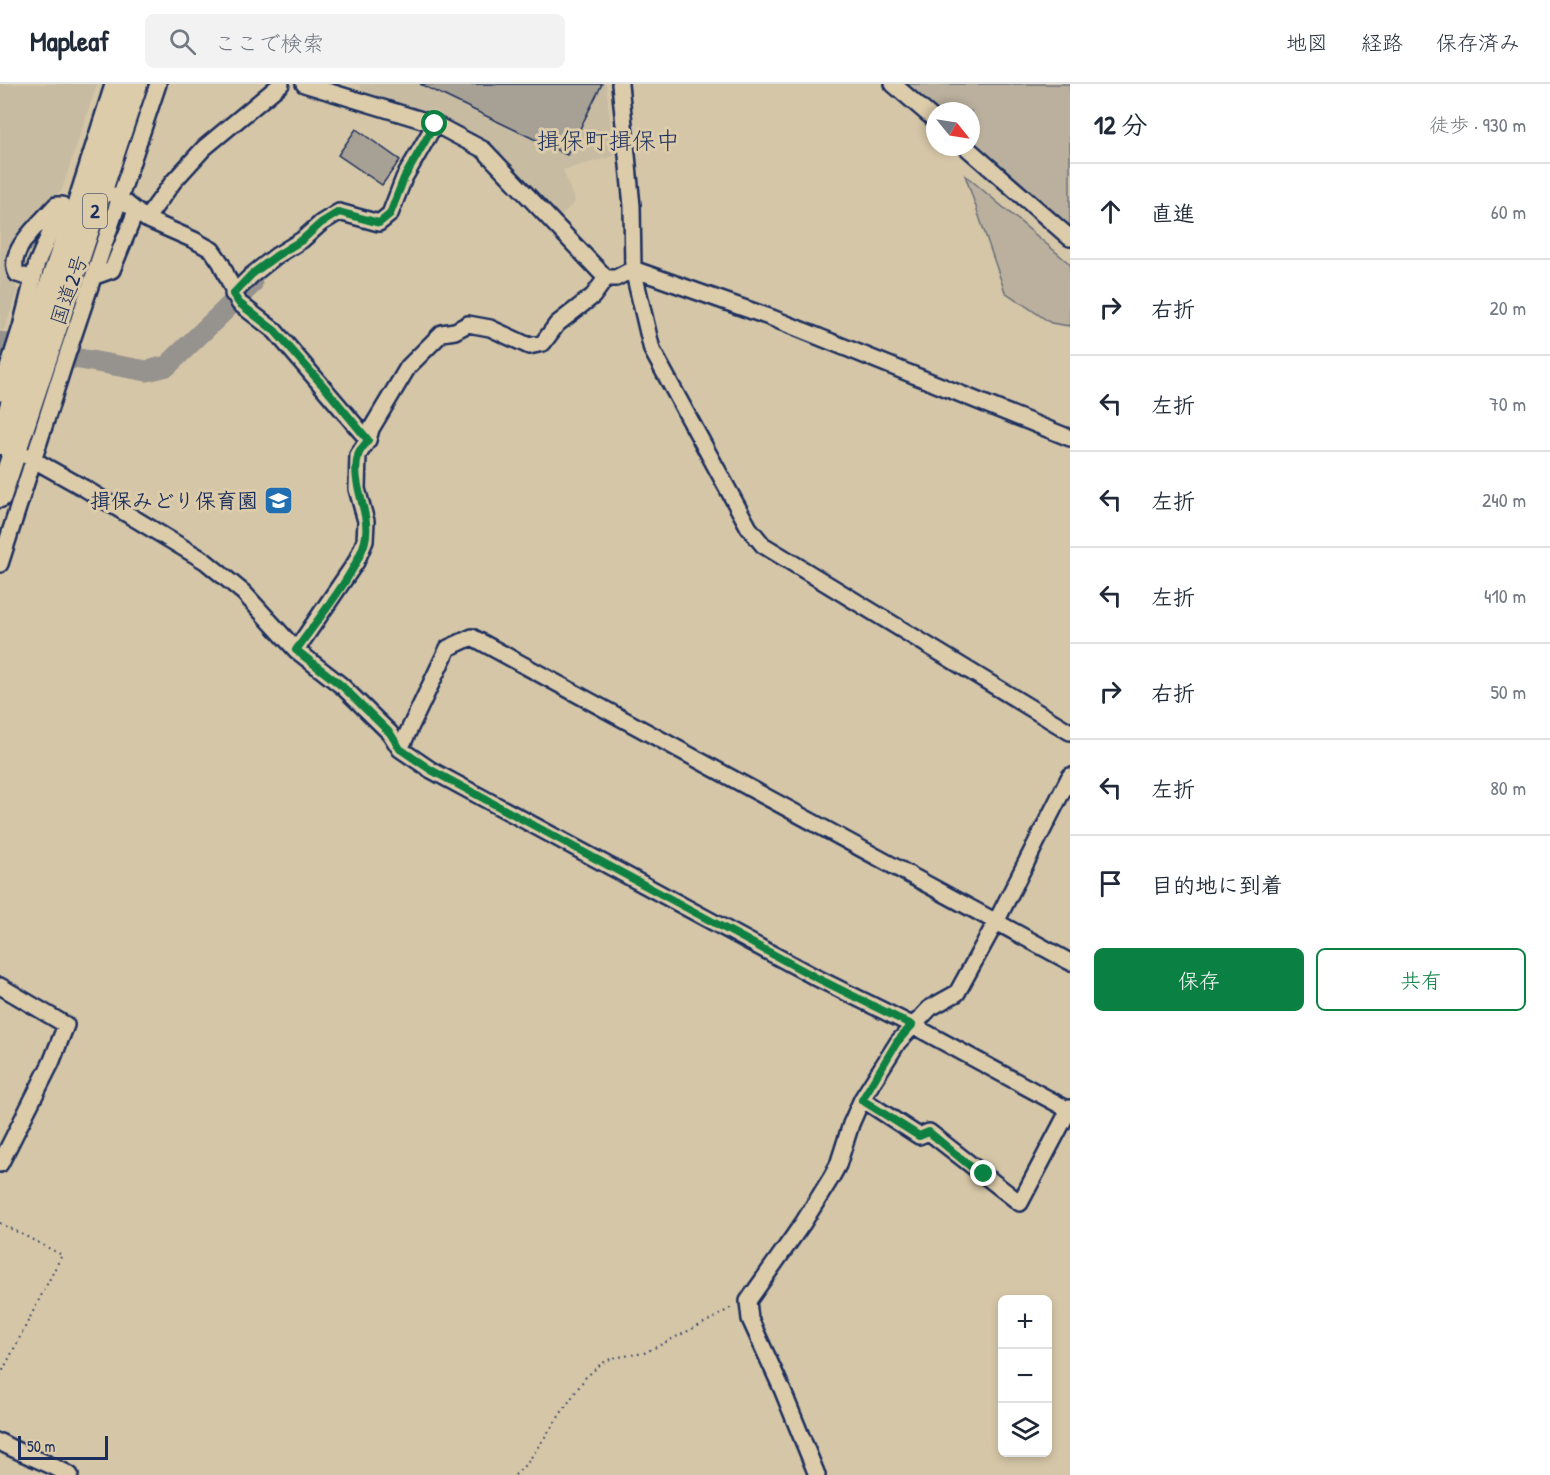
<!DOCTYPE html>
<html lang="ja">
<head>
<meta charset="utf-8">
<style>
  body { margin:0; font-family:"Patrick Hand","Klee One",sans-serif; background:#f2f2f3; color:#1f2937 }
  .controls { position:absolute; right:18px; bottom:18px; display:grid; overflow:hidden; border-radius:9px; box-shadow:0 3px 9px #0003 }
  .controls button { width:54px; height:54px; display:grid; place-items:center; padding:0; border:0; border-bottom:2px solid #e0e1e3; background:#fff; color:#1f2937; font:30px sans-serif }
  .compass { position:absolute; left:926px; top:18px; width:54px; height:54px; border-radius:50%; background:#fff; box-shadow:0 3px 9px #0003; rotate:120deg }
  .scale { position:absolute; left:18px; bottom:15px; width:90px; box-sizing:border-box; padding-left:6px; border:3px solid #1b2f5e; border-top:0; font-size:16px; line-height:21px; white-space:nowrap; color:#1b2f5e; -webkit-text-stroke:4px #dca; paint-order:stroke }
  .stop { position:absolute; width:18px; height:18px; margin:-14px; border:4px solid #0b8043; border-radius:50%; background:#fff }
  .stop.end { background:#0b8043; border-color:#fff; box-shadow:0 2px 6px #0008 }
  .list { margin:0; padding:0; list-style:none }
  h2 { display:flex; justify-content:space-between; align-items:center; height:78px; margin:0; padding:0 24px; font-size:26px }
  h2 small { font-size:20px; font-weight:400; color:#747a83 }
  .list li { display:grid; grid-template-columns:39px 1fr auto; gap:18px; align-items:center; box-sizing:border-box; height:96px; padding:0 24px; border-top:2px solid #e0e1e3 }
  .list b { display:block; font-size:22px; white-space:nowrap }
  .list em { font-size:20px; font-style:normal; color:#747a83 }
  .actions { display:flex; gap:12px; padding:18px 24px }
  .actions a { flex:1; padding:14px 0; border:2px solid #0b8043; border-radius:9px; text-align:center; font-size:21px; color:#0b8043 }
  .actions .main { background:#0b8043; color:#fff }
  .icon { flex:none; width:33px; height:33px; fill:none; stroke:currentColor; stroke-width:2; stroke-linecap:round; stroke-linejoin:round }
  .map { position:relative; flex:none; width:1070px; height:1391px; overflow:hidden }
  header { display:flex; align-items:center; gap:36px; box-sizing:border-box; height:84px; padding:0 30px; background:#fff; border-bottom:2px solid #e0e1e3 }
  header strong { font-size:28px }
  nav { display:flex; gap:33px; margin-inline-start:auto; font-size:21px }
  .search { width:420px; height:54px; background:#f2f2f3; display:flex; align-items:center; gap:15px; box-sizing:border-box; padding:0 21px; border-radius:9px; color:#747a83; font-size:22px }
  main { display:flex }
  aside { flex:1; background:#fff }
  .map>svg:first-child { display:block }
  .built { fill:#c7bba2 }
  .green { fill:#bab09d; stroke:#6a707e; stroke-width:1.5 }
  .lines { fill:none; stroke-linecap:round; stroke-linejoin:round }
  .river { stroke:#96928e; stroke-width:21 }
  .building { fill:#a7a195; stroke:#1b2f5e; stroke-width:1.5 }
  .minor-casing { stroke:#1b2f5e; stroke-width:20 }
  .highway-casing { stroke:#1b2f5e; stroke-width:27 }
  .path { stroke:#1b2f5e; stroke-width:2; stroke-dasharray:1.5 4.5; stroke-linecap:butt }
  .minor { stroke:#dca; stroke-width:15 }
  .highway { stroke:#dca; stroke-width:22 }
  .route { stroke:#0b8043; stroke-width:8 }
  .labels { text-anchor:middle; stroke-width:6; stroke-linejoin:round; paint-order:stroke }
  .shield { fill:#dca; stroke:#555e75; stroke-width:1.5 }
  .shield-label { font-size:20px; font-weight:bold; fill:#1b2f5e }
  .street-label { font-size:21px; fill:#1b2f5e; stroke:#dca }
  .poi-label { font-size:21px; font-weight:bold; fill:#1b2f5e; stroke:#dca; text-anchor:end }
  .quarter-label { font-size:24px; fill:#1b2f5e; stroke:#dca }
</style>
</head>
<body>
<header>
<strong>Mapleaf</strong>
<div class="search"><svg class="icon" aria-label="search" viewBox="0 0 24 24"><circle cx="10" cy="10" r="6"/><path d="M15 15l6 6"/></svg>ここで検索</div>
<nav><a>地図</a><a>経路</a><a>保存済み</a></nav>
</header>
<main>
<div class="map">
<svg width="1070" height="1391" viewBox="0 0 1070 1391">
  <rect width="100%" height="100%" fill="#d5c6a7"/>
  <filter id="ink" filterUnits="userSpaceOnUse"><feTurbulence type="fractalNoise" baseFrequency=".0167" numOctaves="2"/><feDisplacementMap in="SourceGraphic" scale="12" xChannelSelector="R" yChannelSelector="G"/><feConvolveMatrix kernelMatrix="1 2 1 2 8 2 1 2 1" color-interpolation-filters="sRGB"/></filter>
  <g filter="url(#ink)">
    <path class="built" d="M 0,0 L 97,0 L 61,108 L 37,125 L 7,172 L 18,208 L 4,246 L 0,246 Z
      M 359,0 L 606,0 L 614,72 L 563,86 L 575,118 L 556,136 L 435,34 L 363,9 Z"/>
    <path class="green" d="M 907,0 L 1070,0 L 1070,144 L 971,58 L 971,27 L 936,27 Z
      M 965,91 L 1070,180 L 1070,242 L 1051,239 L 1005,208 Z"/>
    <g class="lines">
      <path class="river" d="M 0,258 L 74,274 L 147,287 L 167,282 L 252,200"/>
    </g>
    <path class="building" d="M 420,0 L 602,0 L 567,71 Z
      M 356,45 L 400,76 L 382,101 L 338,71 Z"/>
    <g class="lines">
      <defs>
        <path id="minor" d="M 304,0 L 435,40 L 484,66 L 606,194 L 616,194 L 633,185 L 772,234 L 1070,354
          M 620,0 L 632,122 L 633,185 L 652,266 L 749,444 L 763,461 L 1070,648
          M 893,0 L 935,36
          M 966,63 L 1070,154
          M 114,111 L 120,114 L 146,135 L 194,156 L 212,166 L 221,179 L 239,219 L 275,247 L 368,356
          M 146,135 L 173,98 L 204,64 L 281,0
          M 98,191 L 112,186 L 136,127
          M 30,194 L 17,190 C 5,168 42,137 56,121 L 60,121
          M 233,210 L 252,191 L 276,172 L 302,156 L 321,139 L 339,128 L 379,139 L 390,130 L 404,94 L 435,40
          M 0,309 L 21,243 L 37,179 L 62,121
          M 7,361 L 84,404 L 205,477 L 244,509 L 296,566 L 342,602 L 390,649 L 400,665 L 431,686 L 815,893 L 912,941 L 1069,1026
          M 0,480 L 65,277 L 158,0
          M 296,566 L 356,478 L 365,457 L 366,437 L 357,405 L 358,371 L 368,356 L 371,345 L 408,283 L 442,249 L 455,247 L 468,240 L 490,244 L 529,262 L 543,259 L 557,240 L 593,212 L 606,194
          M 400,665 L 448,564 L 472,553 L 1070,878
          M 0,902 L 66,941 L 51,979 L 0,1080
          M 862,1015 L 919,1052 L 929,1048 L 1020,1119 L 1070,1024
          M 0,1358 C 23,1371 47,1378 70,1391
          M 817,1391 L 782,1305 L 750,1235 L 748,1217 L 803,1139 L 831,1094 L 838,1081 L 851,1040 L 862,1015 L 898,958 L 930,924 L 957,909 L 996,838 L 1070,692"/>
        <path id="highway" d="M 0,359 L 33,252 L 79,120 L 117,0
          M 0,412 L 136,0"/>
      </defs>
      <use href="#minor" class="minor-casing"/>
      <use href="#highway" class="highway-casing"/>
      <path class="path" d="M 0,1139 L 62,1171 L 0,1292
        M 515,1391 L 528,1378 L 585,1294 L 601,1280 L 612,1274 L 644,1269 L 710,1236 L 734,1222"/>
      <use href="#minor" class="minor"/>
      <use href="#highway" class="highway"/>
    </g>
  </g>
  <g class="lines" filter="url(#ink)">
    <path class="route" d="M 435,40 L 404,94 L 390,130 L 379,139 L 339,128 L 321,139 L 302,156 L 276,172 L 252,190 L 233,210 L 239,219 L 275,247 L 326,305 L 368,356 C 365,361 359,366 358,372 C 350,402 372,429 365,457 C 357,488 315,539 296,566 L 342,602 L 390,649 L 400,665 L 431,686 L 815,893 L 912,941 L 897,958 L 862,1016 L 919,1052 L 929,1048 L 976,1087 L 984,1090"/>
  </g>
  <defs>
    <symbol id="school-square" viewBox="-11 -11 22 22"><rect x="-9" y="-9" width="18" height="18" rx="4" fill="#1f6fb2" stroke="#dca"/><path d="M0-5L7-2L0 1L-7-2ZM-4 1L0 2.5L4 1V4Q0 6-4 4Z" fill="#fff"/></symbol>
  </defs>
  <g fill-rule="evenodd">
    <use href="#school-square" x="262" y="400" width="33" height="33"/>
  </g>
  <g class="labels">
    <rect class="shield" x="83" y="110" width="24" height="34" rx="4.5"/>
    <g class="shield-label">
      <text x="95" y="134">2</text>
    </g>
    <g class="street-label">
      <text transform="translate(69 206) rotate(-71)" y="7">国道2号</text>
    </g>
    <g class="poi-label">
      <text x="258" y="424">揖保みどり保育園</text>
    </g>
    <g class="quarter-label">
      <text x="608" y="65">揖保町揖保中</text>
    </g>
  </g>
</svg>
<div class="controls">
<button>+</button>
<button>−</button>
<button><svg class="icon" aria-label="layers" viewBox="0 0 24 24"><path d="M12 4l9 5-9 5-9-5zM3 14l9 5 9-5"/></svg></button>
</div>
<svg class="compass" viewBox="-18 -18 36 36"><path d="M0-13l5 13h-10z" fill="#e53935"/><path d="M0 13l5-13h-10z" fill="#747a83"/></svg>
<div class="scale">50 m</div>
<div class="stop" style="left:435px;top:40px"></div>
<div class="stop end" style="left:984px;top:1090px"></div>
</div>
<aside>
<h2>12 分<small>徒歩 · 930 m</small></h2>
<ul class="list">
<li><svg class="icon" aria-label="ahead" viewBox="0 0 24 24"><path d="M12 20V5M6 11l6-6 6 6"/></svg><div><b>直進</b></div><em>60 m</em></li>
<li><svg class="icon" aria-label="right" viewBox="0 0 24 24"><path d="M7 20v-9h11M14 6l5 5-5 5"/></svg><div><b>右折</b></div><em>20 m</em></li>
<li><svg class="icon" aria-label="left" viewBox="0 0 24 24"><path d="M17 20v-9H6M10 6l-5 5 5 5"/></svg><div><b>左折</b></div><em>70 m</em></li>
<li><svg class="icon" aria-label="left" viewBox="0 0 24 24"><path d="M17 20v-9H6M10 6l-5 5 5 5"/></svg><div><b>左折</b></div><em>240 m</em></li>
<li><svg class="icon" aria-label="left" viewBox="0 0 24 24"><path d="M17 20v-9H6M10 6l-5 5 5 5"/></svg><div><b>左折</b></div><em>410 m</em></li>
<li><svg class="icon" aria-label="right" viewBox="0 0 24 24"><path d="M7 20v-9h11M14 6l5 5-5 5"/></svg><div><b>右折</b></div><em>50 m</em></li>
<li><svg class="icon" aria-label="left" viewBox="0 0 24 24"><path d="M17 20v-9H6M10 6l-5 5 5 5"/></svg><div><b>左折</b></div><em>80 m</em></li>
<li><svg class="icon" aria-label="arrive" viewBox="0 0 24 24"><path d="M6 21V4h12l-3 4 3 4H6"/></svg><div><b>目的地に到着</b></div></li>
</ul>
<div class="actions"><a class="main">保存</a><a>共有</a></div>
</aside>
</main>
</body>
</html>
